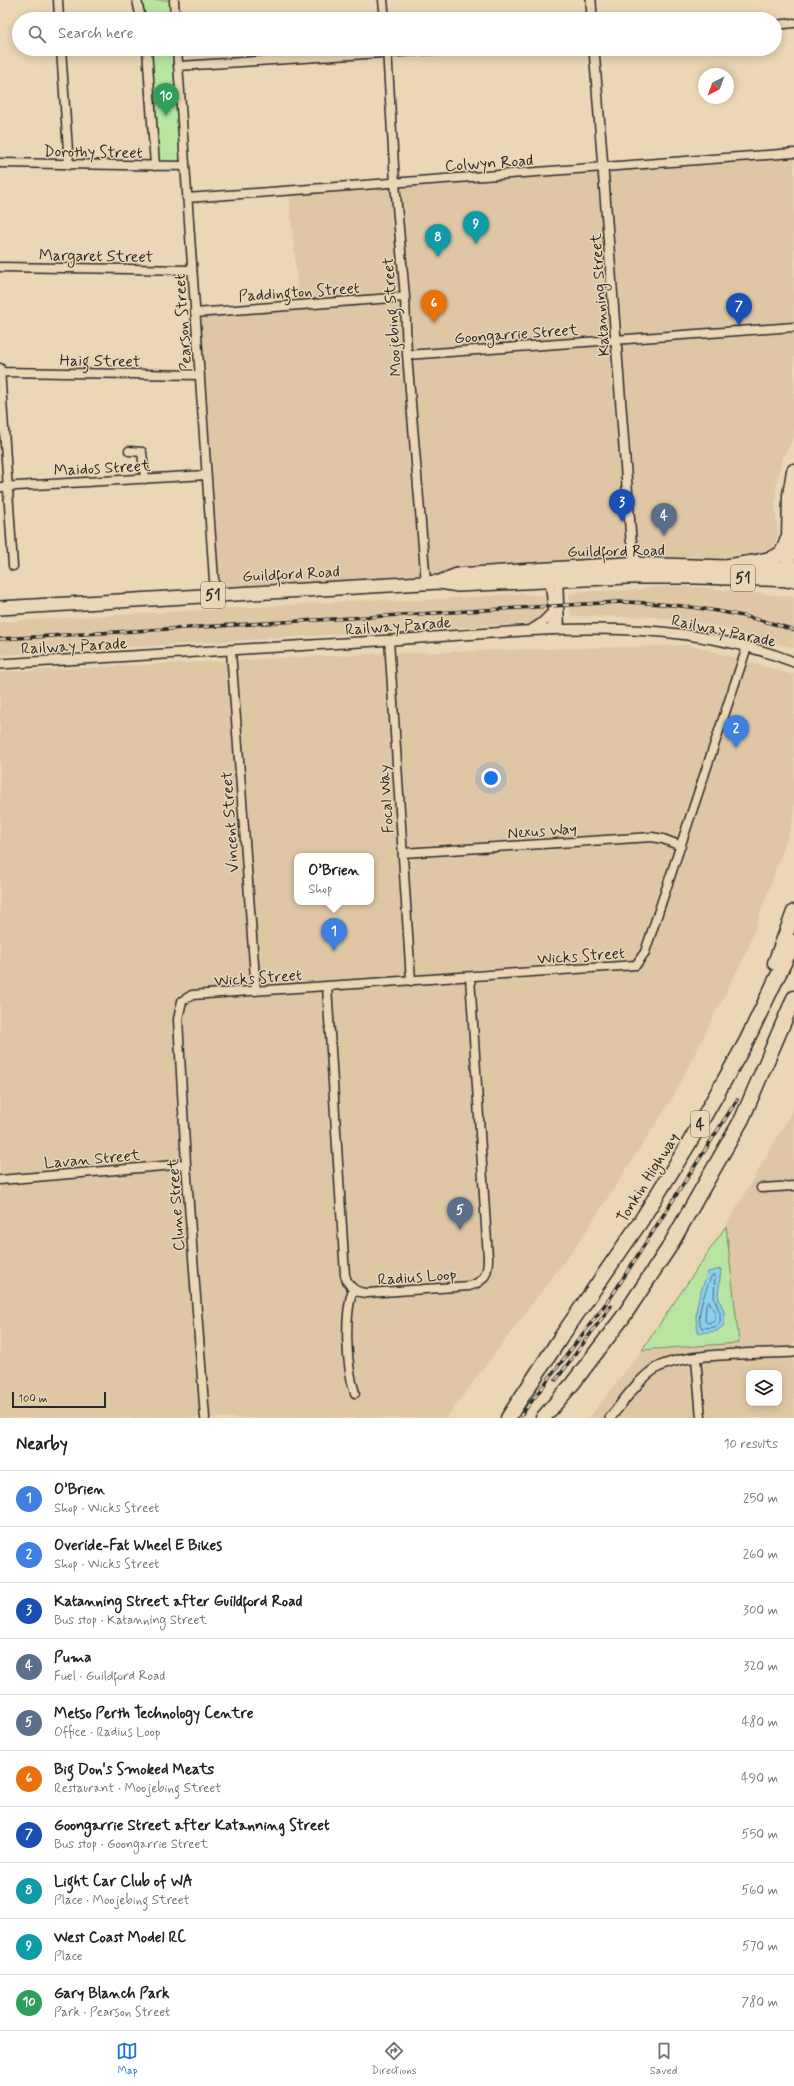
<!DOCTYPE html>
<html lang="en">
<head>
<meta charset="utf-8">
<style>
  body { margin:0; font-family:Mynerve,sans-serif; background:#f6f6f6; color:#202124 }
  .controls { position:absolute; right:12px; bottom:12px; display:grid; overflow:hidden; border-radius:8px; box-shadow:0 2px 10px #0003 }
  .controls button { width:36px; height:36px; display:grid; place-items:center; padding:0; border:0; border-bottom:1px solid #e0e0e0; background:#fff; color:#202124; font:20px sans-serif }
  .compass { position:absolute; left:698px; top:68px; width:36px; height:36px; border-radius:50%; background:#fff; box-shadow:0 2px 10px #0003; rotate:221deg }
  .scale { position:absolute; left:12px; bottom:10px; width:94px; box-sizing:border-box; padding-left:4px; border:2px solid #2b2b2b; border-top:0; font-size:11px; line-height:14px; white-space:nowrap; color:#2b2b2b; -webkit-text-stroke:3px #ebd6b5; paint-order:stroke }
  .you { position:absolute; left:491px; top:778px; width:14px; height:14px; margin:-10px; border:3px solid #fff; border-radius:50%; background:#1a73e8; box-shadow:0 0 0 6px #1a73e833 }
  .badge { display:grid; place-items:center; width:26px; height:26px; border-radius:50%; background:#1a73e8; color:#fff; font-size:13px; font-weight:700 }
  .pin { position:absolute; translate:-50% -33px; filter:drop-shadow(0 1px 2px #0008) }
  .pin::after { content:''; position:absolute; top:21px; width:14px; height:12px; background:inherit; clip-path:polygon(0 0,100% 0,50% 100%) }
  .popup { position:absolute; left:294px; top:853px; width:80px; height:52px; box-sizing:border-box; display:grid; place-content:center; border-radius:8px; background:#fff; filter:drop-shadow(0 1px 3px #0005); font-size:13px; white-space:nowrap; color:#757577 }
  .popup b { font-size:15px; color:#202124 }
  .popup::after { content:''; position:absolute; left:50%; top:100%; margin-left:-8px; border:8px solid transparent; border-top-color:#fff }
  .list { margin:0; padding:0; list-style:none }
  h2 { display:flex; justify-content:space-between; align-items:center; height:52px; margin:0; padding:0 16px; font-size:17px }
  h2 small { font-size:13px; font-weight:400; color:#757577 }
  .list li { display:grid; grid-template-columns:26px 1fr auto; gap:12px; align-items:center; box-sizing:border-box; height:56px; padding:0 16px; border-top:1px solid #e0e0e0 }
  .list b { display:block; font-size:15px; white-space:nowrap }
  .list p { margin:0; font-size:13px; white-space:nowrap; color:#757577 }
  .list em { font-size:13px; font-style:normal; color:#757577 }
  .icon { flex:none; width:22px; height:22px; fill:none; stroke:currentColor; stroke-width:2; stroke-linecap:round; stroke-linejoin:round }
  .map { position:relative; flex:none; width:794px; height:1418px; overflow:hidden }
  .search { position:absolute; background:#fff; box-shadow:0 2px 10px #0003; left:12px; right:12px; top:12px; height:44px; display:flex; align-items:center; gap:10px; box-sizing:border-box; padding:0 14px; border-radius:22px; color:#757577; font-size:15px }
  .sheet { height:612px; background:#fff }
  nav { display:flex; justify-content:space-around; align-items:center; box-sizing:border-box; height:56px; border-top:1px solid #e0e0e0; background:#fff; font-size:11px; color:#757577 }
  nav a { display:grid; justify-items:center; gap:2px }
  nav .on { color:#1a73e8 }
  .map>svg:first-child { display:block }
  .built { fill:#dfc7a6; fill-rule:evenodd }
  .green { fill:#b9e4a1; stroke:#728866 }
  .water { fill:#8bd0ed; stroke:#658e9f }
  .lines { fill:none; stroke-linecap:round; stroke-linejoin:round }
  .shore { stroke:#516d79; stroke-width:1 }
  .minor-casing { stroke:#2b2b2b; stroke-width:11 }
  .tertiary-casing { stroke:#2b2b2b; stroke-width:12 }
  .trunk-casing { stroke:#2b2b2b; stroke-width:16 }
  .motorway-casing { stroke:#2b2b2b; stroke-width:17 }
  .minor { stroke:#ebd6b5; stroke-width:8 }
  .tertiary { stroke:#ebd6b5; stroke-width:9 }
  .trunk { stroke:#ebd6b5; stroke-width:13 }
  .motorway { stroke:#ebd6b5; stroke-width:14 }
  .rail-casing { stroke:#2b2b2b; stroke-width:3.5 }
  .rail { stroke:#ebd6b5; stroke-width:2; stroke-dasharray:6; stroke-linecap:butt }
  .labels { text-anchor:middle; stroke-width:3; stroke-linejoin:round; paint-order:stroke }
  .shield { fill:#ebd6b5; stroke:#655e54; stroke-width:1 }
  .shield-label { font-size:15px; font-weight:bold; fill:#2b2b2b }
  .street-label { font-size:16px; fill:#2b2b2b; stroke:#ebd6b5 }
</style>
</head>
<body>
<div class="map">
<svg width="794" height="1418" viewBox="0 0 794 1418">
  <rect width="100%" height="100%" fill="#ebd6b5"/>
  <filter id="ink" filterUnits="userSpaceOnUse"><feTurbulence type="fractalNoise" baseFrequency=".025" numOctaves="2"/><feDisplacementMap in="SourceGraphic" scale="8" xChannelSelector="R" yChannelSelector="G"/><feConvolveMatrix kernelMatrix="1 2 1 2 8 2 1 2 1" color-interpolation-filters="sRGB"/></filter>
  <g filter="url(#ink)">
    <path class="built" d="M 794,153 L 794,438 L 783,457 L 777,479 L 775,507 L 778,535 L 770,555 L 711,566 L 215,594 L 195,313 L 299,304 L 289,191 Z
      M 675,586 L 699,587 L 794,597 L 794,648 L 701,623 L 653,617 L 571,616 L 569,594 L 583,591 L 642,590 L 642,588 Z
      M 518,594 L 547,596 L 548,611 L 546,615 L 534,623 L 275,638 L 268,636 L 264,639 L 0,655 L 0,622 L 387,599 L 388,602 Z
      M 691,645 L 794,675 L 794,818 L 747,951 L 672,1099 L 579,1242 L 446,1418 L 0,1418 L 0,672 L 367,654 ZM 297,856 L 371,856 L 371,902 L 297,902 Z
      M 794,1108 L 794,1418 L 589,1418 L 642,1350 L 739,1343 L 726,1226 ZM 749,1373 L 779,1373 L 779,1403 L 749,1403 Z"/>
    <path class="green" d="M 137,0 L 174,0 L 175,19 L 141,19 Z
      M 147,49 L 177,49 L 185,166 L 155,166 Z
      M 726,1226 L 739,1343 L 642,1350 Z"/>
    <path class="water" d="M 721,1269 L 718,1296 L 724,1312 L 724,1325 L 717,1331 L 699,1333 C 691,1313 701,1291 708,1272 Z"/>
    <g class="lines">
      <path class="shore" d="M 715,1275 L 714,1297 L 720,1313 L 720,1323 L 715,1327 L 702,1328 C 694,1317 707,1288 711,1277 Z
        M 709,1301 L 715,1313 L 715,1321 L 707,1323 L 705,1321 L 706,1305 Z"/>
      <defs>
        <path id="minor" d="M 58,0 L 59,19
          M 137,0 L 141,19
          M 174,0 L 175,19
          M 383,0 L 385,19
          M 775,25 L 794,23
          M 61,49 L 69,165
          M 147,49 L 155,166
          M 177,49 L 215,594
          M 387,49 L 395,183 L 405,297 L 407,355 L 426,583
          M 179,66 L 445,49
          M 0,163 L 185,166
          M 187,198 L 794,153
          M 0,267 L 192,270
          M 195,313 L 405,297
          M 407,355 L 794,327
          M 0,368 L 13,566
          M 0,372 L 200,375
          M 129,451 L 142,452 L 145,479
          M 0,487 L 206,475
          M 558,576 L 560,629
          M 549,578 L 552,602 L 552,630
          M 389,640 L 411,981
          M 231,651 L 256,991
          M 403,853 L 652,837 L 663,839 L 681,846
          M 327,986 L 345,1275 C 348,1287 356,1293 368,1293 L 469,1286 C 485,1282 488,1273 488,1258 L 470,977
          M 0,1180 L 186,1164
          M 761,1188 L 794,1186
          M 353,1289 C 344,1315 346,1366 355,1393
          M 696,1358 L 701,1418
          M 205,1418 L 186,1164 L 178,1019 L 182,1001 L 192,995 L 636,965 L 645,952 L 747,647"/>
        <path id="tertiary" d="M 591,0 L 592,19
          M 594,49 L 631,539 L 637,569
          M 531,630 L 542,623 L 553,612
          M 0,664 C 126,656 251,649 377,641 C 514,633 662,610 794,662
          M 610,1418 C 622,1403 641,1376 658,1367 C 690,1352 757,1354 794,1352"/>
        <path id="trunk" d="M 442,581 L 457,575 L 626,564 L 794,569
          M 0,608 L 440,582 L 458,585 L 627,577 L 697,577 L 794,580"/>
        <path id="motorway" d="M 728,566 C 741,564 773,562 781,553 C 785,549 786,543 788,538
          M 788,580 L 790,495 L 794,471
          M 775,963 L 794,912
          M 508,1418 L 561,1337 L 639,1224 L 688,1145 L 746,1042 L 794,942
          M 543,1418 L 573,1383 L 623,1317 L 668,1249 L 742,1119 L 794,998"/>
      </defs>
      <use href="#minor" class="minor-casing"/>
      <use href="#tertiary" class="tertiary-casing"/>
      <use href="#trunk" class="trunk-casing"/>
      <use href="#motorway" class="motorway-casing"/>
      <use href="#minor" class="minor"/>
      <use href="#tertiary" class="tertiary"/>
      <use href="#trunk" class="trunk"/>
      <use href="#motorway" class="motorway"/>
      <defs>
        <path id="rail" d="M 0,639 L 618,602 C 678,603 736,611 794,630
          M 556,1380 L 611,1306
          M 519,1418 L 613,1294 L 737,1100"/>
      </defs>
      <use href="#rail" class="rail-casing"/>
      <use href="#rail" class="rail"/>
    </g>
  </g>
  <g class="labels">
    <g class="shield">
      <rect x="731" y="565" width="24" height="26" rx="3"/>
      <rect x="201" y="582" width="24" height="26" rx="3"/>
      <rect x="691" y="1111" width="18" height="26" rx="3"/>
    </g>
    <g class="shield-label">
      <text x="743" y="583">51</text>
      <text x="213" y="600">51</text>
      <text x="700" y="1129">4</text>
    </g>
    <g class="street-label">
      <text transform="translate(93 151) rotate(1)" y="6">Dorothy Street</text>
      <text transform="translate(489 162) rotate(-4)" y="6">Colwyn Road</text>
      <text transform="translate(96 255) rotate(1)" y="6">Margaret Street</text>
      <text transform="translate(299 291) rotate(-4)" y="6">Paddington Street</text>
      <text transform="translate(599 295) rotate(-94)" y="6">Katanning Street</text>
      <text transform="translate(391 317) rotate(-94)" y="6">Moojebing Street</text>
      <text transform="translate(182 323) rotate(-94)" y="6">Pearson Street</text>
      <text transform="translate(516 333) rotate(-4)" y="6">Goongarrie Street</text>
      <text transform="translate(100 360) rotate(1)" y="6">Haig Street</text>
      <text transform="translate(102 467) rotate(-3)" y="6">Maidos Street</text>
      <text transform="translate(616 550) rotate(-1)" y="6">Guildford Road</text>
      <text transform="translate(291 573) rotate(-3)" y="6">Guildford Road</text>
      <text transform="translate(398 625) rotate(-4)" y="6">Railway Parade</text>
      <text transform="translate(724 630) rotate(12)" y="6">Railway Parade</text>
      <text transform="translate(74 645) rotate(-3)" y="6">Railway Parade</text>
      <text transform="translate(385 799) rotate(-94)" y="6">Focal Way</text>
      <text transform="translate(229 822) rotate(-94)" y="6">Vincent Street</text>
      <text transform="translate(542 830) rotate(-4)" y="6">Nexus Way</text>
      <text transform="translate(581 955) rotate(-4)" y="6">Wicks Street</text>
      <text transform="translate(258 977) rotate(-4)" y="6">Wicks Street</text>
      <text transform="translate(92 1158) rotate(-5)" y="6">Lavan Street</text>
      <text transform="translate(647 1177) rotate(-58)" y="6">Tonkin Highway</text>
      <text transform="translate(175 1205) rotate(-94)" y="6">Clune Street</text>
      <text transform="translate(417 1276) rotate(-4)" y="6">Radius Loop</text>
    </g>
  </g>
</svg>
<div class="controls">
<button><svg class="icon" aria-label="layers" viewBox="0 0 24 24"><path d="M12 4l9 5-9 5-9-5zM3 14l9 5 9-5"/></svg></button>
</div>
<svg class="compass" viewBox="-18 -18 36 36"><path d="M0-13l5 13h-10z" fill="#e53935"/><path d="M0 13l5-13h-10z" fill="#757577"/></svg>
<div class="scale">100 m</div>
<div class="you"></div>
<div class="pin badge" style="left:334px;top:951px;background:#3f7fe0">1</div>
<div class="popup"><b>O’Brien</b>Shop</div>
<div class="pin badge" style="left:736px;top:748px;background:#3f7fe0">2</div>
<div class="pin badge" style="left:622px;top:522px;background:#1a4fb4">3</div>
<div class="pin badge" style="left:664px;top:536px;background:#5c6f8a">4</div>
<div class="pin badge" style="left:460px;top:1230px;background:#5c6f8a">5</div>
<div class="pin badge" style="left:434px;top:323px;background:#e8710a">6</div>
<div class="pin badge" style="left:739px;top:326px;background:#1a4fb4">7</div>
<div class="pin badge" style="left:438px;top:257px;background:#0f9aa8">8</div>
<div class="pin badge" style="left:476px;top:244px;background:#0f9aa8">9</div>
<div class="pin badge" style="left:166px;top:116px;background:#2e9e5b">10</div>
<div class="search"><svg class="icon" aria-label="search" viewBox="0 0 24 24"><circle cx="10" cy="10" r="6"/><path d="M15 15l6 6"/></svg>Search here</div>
</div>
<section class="sheet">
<h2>Nearby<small>10 results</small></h2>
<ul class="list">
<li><span class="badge" style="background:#3f7fe0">1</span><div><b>O’Brien</b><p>Shop · Wicks Street</p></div><em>250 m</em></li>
<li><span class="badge" style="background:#3f7fe0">2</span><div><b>Overide-Fat Wheel E Bikes</b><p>Shop · Wicks Street</p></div><em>260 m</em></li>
<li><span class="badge" style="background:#1a4fb4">3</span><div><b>Katanning Street after Guildford Road</b><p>Bus stop · Katanning Street</p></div><em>300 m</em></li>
<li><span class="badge" style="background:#5c6f8a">4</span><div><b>Puma</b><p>Fuel · Guildford Road</p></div><em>320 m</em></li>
<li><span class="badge" style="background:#5c6f8a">5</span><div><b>Metso Perth Technology Centre</b><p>Office · Radius Loop</p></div><em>480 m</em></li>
<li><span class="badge" style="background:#e8710a">6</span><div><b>Big Don's Smoked Meats</b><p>Restaurant · Moojebing Street</p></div><em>490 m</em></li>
<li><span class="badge" style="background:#1a4fb4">7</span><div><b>Goongarrie Street after Katanning Street</b><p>Bus stop · Goongarrie Street</p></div><em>550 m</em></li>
<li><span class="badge" style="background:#0f9aa8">8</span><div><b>Light Car Club of WA</b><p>Place · Moojebing Street</p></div><em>560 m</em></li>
<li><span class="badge" style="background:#0f9aa8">9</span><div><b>West Coast Model RC</b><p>Place</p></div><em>570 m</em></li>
<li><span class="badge" style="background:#2e9e5b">10</span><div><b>Gary Blanch Park</b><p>Park · Pearson Street</p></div><em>780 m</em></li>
</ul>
</section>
<nav>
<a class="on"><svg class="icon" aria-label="map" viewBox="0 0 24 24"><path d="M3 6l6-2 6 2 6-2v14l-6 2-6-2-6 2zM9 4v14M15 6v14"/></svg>Map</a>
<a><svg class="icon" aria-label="directions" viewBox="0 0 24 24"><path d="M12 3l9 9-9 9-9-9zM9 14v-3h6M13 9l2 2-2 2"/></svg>Directions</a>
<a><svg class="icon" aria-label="saved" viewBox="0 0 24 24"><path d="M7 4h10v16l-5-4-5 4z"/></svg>Saved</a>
</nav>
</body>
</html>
